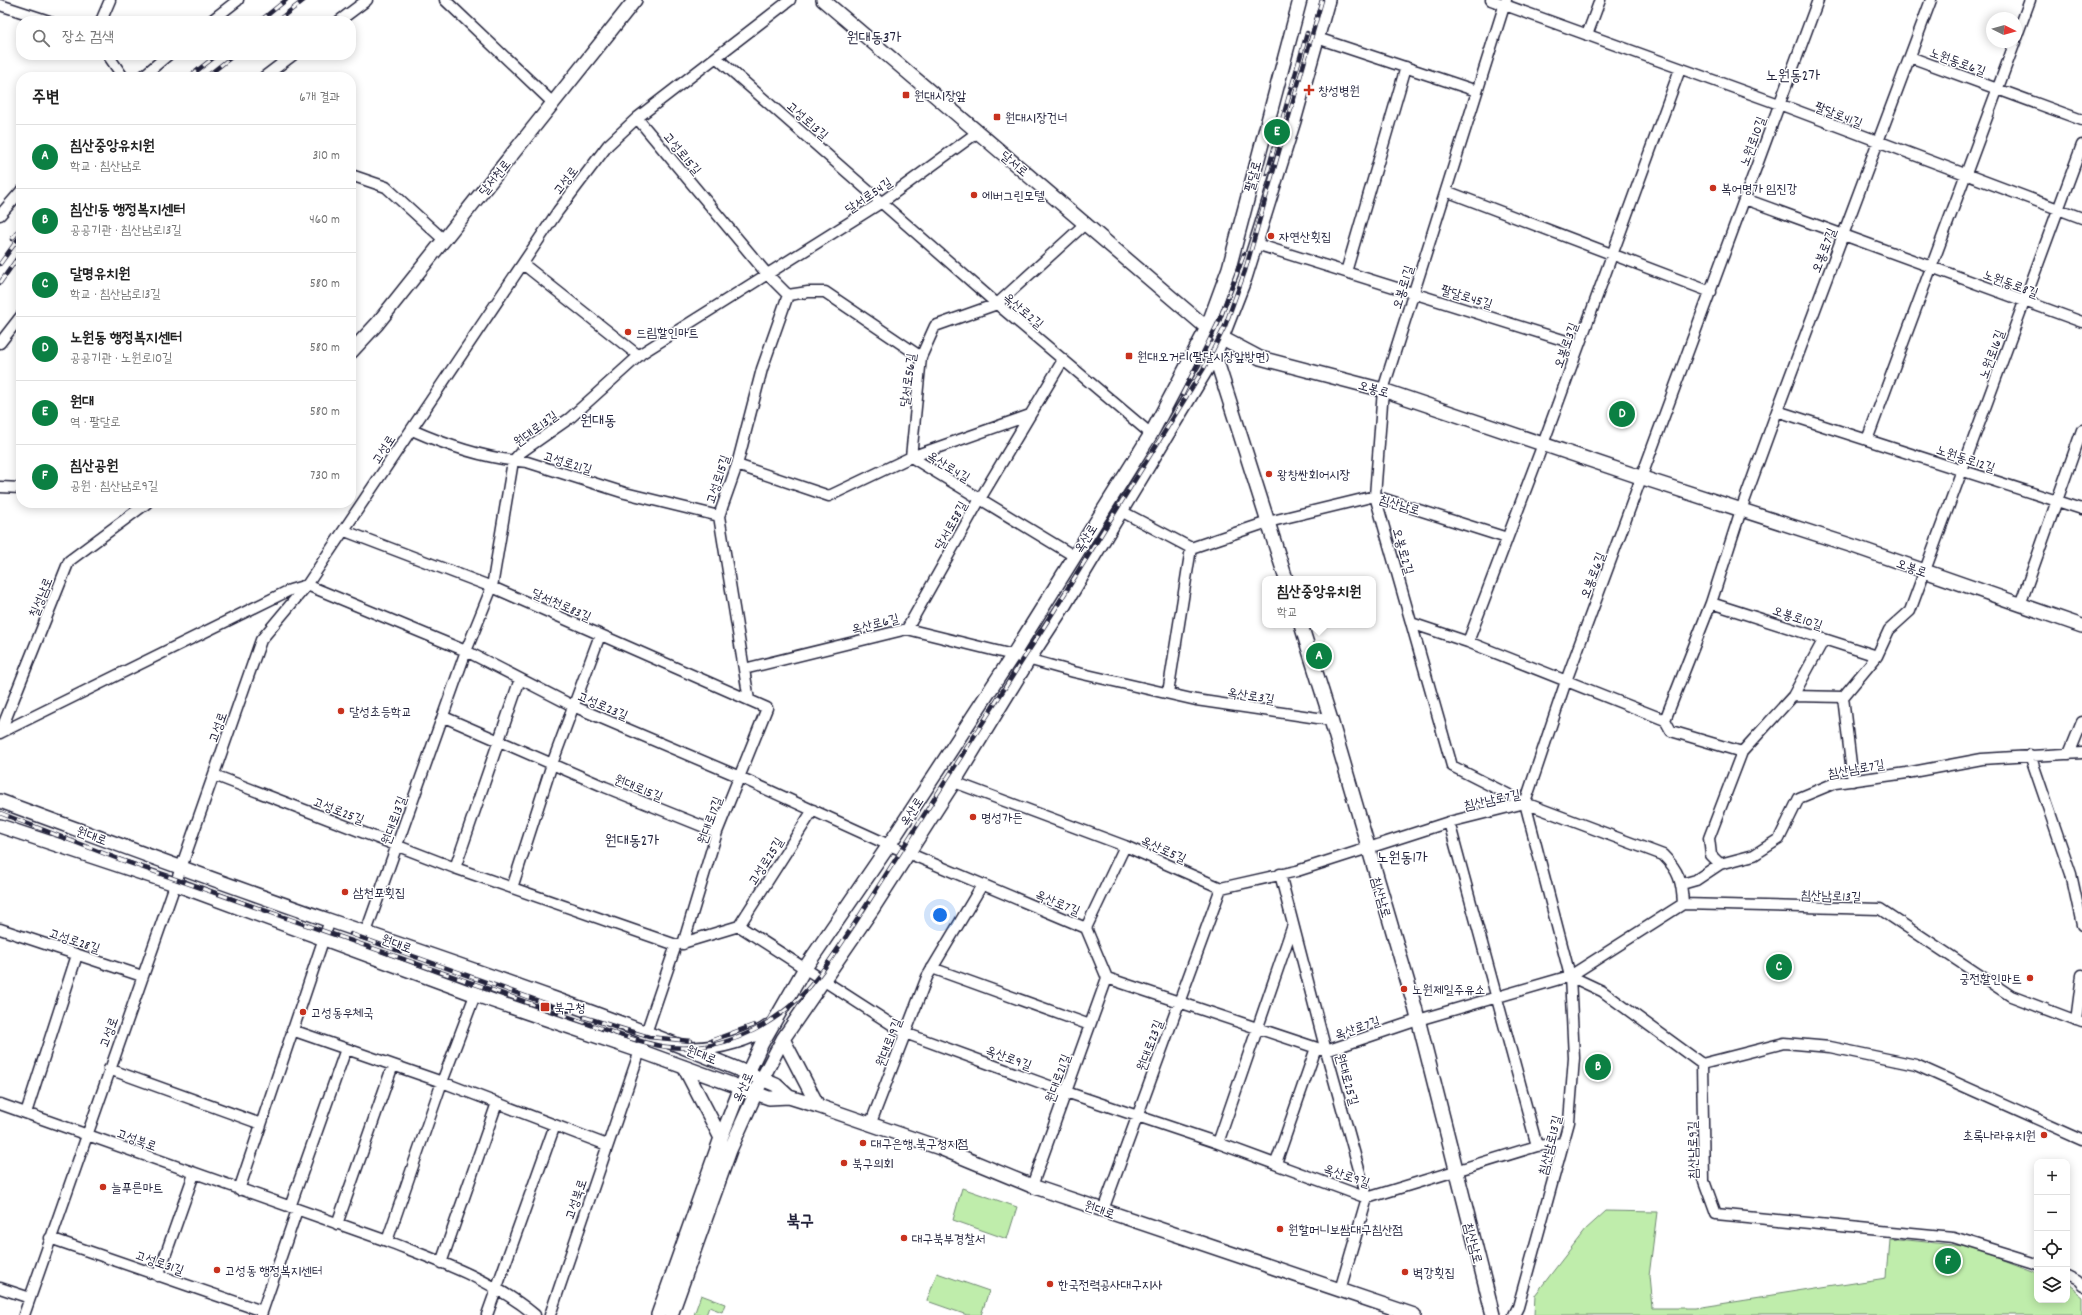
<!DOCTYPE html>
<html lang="ko">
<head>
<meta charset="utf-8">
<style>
  body { margin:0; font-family:Dekko,"Poor Story",sans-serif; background:#f6f6f6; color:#222 }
  .controls { position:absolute; right:12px; bottom:12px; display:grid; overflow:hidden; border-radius:8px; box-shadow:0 2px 10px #0003 }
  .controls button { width:36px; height:36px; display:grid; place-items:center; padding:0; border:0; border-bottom:1px solid #e0e0e0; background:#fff; color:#222; font:20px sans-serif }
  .compass { position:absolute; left:1986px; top:12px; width:36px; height:36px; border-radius:50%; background:#fff; box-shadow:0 2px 10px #0003; rotate:95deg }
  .you { position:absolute; left:940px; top:915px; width:14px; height:14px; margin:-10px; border:3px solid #fff; border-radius:50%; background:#1a73e8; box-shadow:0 0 0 6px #1a73e833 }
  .badge { display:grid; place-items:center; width:26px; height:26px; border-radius:50%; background:#0b8043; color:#fff; font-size:13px; font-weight:700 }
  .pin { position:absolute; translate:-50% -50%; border:2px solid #fff; box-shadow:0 1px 4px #0006 }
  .popup { position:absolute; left:1262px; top:576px; width:114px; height:52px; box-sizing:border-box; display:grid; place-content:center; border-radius:8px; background:#fff; filter:drop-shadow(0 1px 3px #0005); font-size:13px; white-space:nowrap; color:#767676 }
  .popup b { font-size:15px; color:#222 }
  .popup::after { content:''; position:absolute; left:50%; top:100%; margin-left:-8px; border:8px solid transparent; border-top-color:#fff }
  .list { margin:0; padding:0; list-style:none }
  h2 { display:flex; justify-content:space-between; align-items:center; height:52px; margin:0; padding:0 16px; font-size:17px }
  h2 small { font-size:13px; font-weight:400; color:#767676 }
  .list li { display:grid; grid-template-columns:26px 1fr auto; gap:12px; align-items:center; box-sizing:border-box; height:64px; padding:0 16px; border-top:1px solid #e0e0e0 }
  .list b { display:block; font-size:15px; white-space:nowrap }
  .list p { margin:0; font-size:13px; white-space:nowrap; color:#767676 }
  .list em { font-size:13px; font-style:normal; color:#767676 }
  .icon { flex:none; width:22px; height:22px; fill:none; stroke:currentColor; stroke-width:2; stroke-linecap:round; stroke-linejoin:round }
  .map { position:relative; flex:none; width:2082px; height:1315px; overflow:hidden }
  .search { position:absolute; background:#fff; box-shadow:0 2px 10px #0003; left:16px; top:16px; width:340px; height:44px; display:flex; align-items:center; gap:10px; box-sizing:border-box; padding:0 14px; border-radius:16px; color:#767676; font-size:15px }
  .panel { position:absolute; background:#fff; box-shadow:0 2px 10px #0003; left:16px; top:72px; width:340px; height:436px; border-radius:16px }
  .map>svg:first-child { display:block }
  .green { fill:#bfedab; stroke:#708873 }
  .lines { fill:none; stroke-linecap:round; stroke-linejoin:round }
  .minor-casing { stroke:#22223b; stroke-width:13 }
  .major-casing { stroke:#22223b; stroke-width:16 }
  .minor { stroke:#fff; stroke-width:10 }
  .major { stroke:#fff; stroke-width:13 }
  .rail-casing { stroke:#22223b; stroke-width:4.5 }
  .rail { stroke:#fff; stroke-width:3; stroke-dasharray:9; stroke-linecap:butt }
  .poi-dot { fill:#c8321e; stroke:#fff; stroke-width:1.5 }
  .labels { text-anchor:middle; stroke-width:3; stroke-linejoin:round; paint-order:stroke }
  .street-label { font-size:13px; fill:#22223b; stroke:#fff }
  .poi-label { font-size:13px; fill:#22223b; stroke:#fff; text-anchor:start }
  .quarter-label { font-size:15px; fill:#22223b; stroke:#fff }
  .district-label { font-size:17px; font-weight:bold; fill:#22223b; stroke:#fff }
</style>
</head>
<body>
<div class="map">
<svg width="2082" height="1315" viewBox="0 0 2082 1315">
  <rect width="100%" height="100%" fill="#fff"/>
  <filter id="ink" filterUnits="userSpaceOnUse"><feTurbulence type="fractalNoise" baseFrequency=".025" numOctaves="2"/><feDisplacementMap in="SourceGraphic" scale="8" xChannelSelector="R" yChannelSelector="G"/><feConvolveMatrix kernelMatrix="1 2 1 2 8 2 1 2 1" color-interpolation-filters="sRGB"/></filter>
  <g filter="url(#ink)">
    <path class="green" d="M 962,1188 L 1017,1207 L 1007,1239 L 953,1220 Z
      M 1606,1211 L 1657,1212 L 1649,1276 L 1652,1308 L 1695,1308 L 1886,1278 L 1889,1238 L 1963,1246 L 1982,1251 L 2037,1272 L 2037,1300 L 2067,1300 L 2067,1286 L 2082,1298 L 2082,1315 L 1534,1315 L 1535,1295 L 1585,1230 Z
      M 937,1273 L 989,1291 L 981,1315 L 967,1315 L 927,1301 Z
      M 701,1295 L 725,1304 L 722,1312 L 709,1307 L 706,1315 L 694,1315 Z"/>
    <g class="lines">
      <defs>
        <path id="minor" d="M 445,0 L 553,103
          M 1491,0 L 1779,104 L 2082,218
          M 1506,0 L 1383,390 L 1375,496 L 1452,766 L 1525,803 L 1663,855 C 1679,871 1682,881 1683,904
          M 0,5 L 49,21
          M 101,21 L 110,0
          M 211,21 L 238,0
          M 339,21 L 367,0
          M 1587,35 L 1600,0
          M 1317,38 L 1477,91
          M 2016,38 L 2030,0
          M 108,55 L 123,77
          M 1910,57 L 2082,120
          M 717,58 L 997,304 L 1151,434
          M 142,77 L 168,55
          M 264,77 L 293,55
          M 637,118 L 767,274 L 788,295
          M 351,175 L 386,187 L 444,240
          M 1446,191 L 1711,292
          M 1745,199 L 2082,322
          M 0,215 L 21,191
          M 1256,244 L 1579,345
          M 523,264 L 639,356
          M 1346,272 L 1406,67
          M 788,295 L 808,292 L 825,292 L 921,357
          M 0,343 L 21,316
          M 1777,411 L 2082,509
          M 412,430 C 448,446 486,459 527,462 L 625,493 L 719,516
          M 1867,440 L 2015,42
          M 911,457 L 921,357 L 935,326 L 997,304 L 1086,223
          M 911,457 L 1074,556
          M 737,465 L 829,496 L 911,457 L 1030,415
          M 0,487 L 21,488
          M 1121,511 L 1191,548
          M 345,531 L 492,587 L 767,708 L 717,832 L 683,944
          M 1191,548 L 1268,522 L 1375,496 L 1507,538
          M 1711,603 L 1877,656
          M 2020,605 L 2082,430
          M 1411,623 L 1468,642 L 1665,720 L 1671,731 L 1742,752
          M 907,629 L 980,499 L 1063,360
          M 1468,642 L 1543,444 L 1680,69
          M 744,669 L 907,629 L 1013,655 L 1074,672 L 1196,700 L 1331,720
          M 1168,693 L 1191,548
          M 1793,696 L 1843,697
          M 749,700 L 719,516 L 737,465 L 762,369 L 788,295
          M 444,717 L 605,787 L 717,832
          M 1665,720 L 1711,603 L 1741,510 L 1777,411 L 1931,0
          M 0,733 L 290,590 L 307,585 L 466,651 L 573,706 L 733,774 L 889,845 L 1086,928 L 1107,978 L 1326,1051 L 1418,1020 L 1570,976 L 1602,991 L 1702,1064 L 1704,1181 L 1716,1214 L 1953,1237 L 2037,1263
          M 0,733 L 69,561 L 147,503
          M 2069,754 L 2082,722
          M 2030,755 L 2071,874 L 2082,925
          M 214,775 L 455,868 L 676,945
          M 1853,781 L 1843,697 L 1877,656 L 1889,630 L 1910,611 L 2082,145
          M 954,782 L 1125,846 L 1221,888 L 1297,871 L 1449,822 L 1525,803
          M 1525,803 L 1566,681 L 1818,0
          M 1449,822 L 1537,1146
          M 1720,864 L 1711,855 L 1709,838 L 1742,752 L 1793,696 L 1824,639
          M 455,868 L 520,679
          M 1280,874 L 1326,1051 L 1367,1198 L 1340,1290
          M 1682,884 L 1696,880 L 1720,864 L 1754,855 L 1779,839 L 1799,798 L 1835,783 L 1907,773 L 1982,759 L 2082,753
          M 512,888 L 552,764 L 600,635
          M 739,926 L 905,1033 L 1066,1092 L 1218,1143 L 1367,1198 L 1537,1146 L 1563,1143
          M 1086,928 L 1125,846
          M 0,929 L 142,976
          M 366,932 L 466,651 L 492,587 L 513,461 L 520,453 L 570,418 L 642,353 L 882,202 L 978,132
          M 932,968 L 1090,1025
          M 1570,976 L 1683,904 L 1880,909 L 2011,996 L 2082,1023
          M 2076,1021 L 2082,975
          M 292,1030 L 442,1082 L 607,1145
          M 1702,1064 L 1784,1043 L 1830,1047 L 1916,1065 L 2082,1139
          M 109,1069 L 261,1124
          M 0,1104 L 387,1241 C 438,1261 492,1279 535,1315
          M 26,1113 L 77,955
          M 870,1125 L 927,977 L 982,885
          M 1218,1143 L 1293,925
          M 1276,1163 L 1316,1048
          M 1032,1186 L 1107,978
          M 239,1190 L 330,920
          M 290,1207 L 346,1049
          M 1103,1210 L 1221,888
          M 337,1224 L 393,1065
          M 50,1238 L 262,1311
          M 387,1241 L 442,1082 L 483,974
          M 441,1263 L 497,1103
          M 158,1276 L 194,1174
          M 2067,1276 L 2077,1281 L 2082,1286
          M 0,1288 L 30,1298
          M 24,1315 L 261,640 L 307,585 L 558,211 L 608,145 L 637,118 L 790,0
          M 261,1315 L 297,1210
          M 487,1315 L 555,1125
          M 550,1315 L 676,945 L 739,926 L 813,810
          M 1514,1315 L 1518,1307 L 1569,1122 L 1574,1058 L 1570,976 L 1525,803"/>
        <path id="major" d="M 823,0 L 1207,328 L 1226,340 L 1260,358 L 1383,390 L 1643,478 L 1856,547 L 2082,626
          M 1213,349 L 1286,579
          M 351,352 L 377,324 L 635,0
          M 1301,625 L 1331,720 L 1415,1007 L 1493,1315
          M 0,801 C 109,841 218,882 328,920 C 478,971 630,1023 776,1085 L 789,1097
          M 0,826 L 175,884 L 476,995 L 640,1051 L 769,1098 L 789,1097 L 818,1106 L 940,1148 L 1032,1186 L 1414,1315
          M 783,1039 L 818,1106
          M 693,1049 C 719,1048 751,1040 772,1024
          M 684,1067 L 721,1138
          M 658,1315 L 721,1138 L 741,1087 L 762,1043 L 805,968 L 889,845 L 1013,655 L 1151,434 L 1207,328 L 1229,268 L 1300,0
          M 671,1315 L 730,1150 L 762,1079 L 783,1039 L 873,908 L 954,782 L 1029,659 L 1065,604 L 1215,355 L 1245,278 L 1294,121 L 1328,0"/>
      </defs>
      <use href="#minor" class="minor-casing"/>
      <use href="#major" class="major-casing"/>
      <use href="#minor" class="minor"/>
      <use href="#major" class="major"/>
      <defs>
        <path id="rail" d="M 260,21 L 286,0
          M 277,21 L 304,0
          M 189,77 L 217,55
          M 206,77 L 234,55
          M 1267,173 L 1307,33
          M 12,239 L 21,227
          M 0,264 L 21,235
          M 0,283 L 21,253
          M 1182,395 L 1219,321 L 1244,254
          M 0,813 L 121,860 L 629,1038 C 642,1041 655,1046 668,1047 C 717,1052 763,1032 798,999 C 819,979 839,947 855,923 L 1054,611 L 1204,368 L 1225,326 L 1245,271 L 1322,0
          M 351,934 L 567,1011
          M 584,1017 L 649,1037 L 691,1041
          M 713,1040 L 754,1025"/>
      </defs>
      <use href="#rail" class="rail-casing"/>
      <use href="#rail" class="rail"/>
    </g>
  </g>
  <g class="poi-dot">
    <path d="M1307 84h4v4h4v4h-4v4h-4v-4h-4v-4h4z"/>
    <rect x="902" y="91" width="8" height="8" rx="2"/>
    <rect x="993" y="113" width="8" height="8" rx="2"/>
    <circle cx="1713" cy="188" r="4"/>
    <circle cx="974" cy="195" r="4"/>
    <circle cx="1271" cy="236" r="4"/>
    <circle cx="628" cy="332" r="4"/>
    <rect x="1125" y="352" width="8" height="8" rx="2"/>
    <circle cx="1269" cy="474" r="4"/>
    <circle cx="341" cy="711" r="4"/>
    <circle cx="973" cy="817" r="4"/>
    <circle cx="345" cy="892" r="4"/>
    <circle cx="2030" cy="978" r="4"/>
    <circle cx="1404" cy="989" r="4"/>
    <rect x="540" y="1002" width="10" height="10" rx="2"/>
    <circle cx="303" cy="1012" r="4"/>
    <circle cx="2044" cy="1135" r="4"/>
    <circle cx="863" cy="1143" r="4"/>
    <circle cx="844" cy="1163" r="4"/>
    <circle cx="103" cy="1187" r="4"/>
    <circle cx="1280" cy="1229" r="4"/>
    <circle cx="904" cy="1238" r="4"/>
    <circle cx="217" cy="1270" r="4"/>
    <circle cx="1405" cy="1272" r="4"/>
    <circle cx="1050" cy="1284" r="4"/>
  </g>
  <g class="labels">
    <g class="street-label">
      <text transform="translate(1958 61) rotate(20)" y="5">노원동로6길</text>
      <text transform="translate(1839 114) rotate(21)" y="5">팔달로41길</text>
      <text transform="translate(808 120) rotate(41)" y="5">고성로13길</text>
      <text transform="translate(1752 141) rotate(-70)" y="5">노원로10길</text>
      <text transform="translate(683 153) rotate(50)" y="5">고성로15길</text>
      <text transform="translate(1015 163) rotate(40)" y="5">달서로</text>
      <text transform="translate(1252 176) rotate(-75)" y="5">팔달로</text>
      <text transform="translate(494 177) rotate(-51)" y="5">달서천로</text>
      <text transform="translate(565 180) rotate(-53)" y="5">고성로</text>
      <text transform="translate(868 195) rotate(-34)" y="5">달서로54길</text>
      <text transform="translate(1823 250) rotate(-69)" y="5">오봉로7길</text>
      <text transform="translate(2011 283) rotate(20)" y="5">노원동로8길</text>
      <text transform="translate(1402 287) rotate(-73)" y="5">오봉로1길</text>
      <text transform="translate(1467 296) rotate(17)" y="5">팔달로45길</text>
      <text transform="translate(1024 310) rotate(40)" y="5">옥산로2길</text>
      <text transform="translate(1565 345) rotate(-70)" y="5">오봉로3길</text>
      <text transform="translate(1991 354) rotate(-70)" y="5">노원로16길</text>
      <text transform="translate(907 380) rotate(-82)" y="5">달서로56길</text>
      <text transform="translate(1374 388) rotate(16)" y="5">오봉로</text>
      <text transform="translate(535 428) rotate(-36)" y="5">원대로13길</text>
      <text transform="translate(383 449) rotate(-57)" y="5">고성로</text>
      <text transform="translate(1966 458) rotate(18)" y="5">노원동로12길</text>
      <text transform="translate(568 462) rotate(17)" y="5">고성로21길</text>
      <text transform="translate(949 466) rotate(31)" y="5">옥산로4길</text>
      <text transform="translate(717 479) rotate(-72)" y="5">고성로15길</text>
      <text transform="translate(1400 504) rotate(17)" y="5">침산남로</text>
      <text transform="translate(950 525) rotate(-61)" y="5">달서로58길</text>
      <text transform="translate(1085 538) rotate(-58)" y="5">옥산로</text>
      <text transform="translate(1404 551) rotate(74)" y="5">오봉로2길</text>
      <text transform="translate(1912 567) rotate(19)" y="5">오봉로</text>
      <text transform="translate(1592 575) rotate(-69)" y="5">오봉로6길</text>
      <text transform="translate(40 597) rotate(-68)" y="5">칠성남로</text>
      <text transform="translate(562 604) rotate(24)" y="5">달서천로83길</text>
      <text transform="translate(1798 617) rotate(18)" y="5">오봉로10길</text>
      <text transform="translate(875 623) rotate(-14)" y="5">옥산로6길</text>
      <text transform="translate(1251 695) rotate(9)" y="5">옥산로3길</text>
      <text transform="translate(603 705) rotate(23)" y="5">고성로23길</text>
      <text transform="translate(217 727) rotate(-71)" y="5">고성로</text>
      <text transform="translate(1856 768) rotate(-10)" y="5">침산남로7길</text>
      <text transform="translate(639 787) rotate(22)" y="5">원대로15길</text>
      <text transform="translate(1492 799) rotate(-12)" y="5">침산남로7길</text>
      <text transform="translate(339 810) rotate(21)" y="5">고성로25길</text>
      <text transform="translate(911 811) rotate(-57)" y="5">옥산로</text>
      <text transform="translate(393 820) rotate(-70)" y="5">원대로13길</text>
      <text transform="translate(709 820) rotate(-70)" y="5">원대로17길</text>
      <text transform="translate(92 835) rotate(20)" y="5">원대로</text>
      <text transform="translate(1164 849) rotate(24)" y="5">옥산로5길</text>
      <text transform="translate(765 861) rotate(-58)" y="5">고성로25길</text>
      <text transform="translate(1831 895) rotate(2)" y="5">침산남로13길</text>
      <text transform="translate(1382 897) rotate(74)" y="5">침산남로</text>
      <text transform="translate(1058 902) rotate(22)" y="5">옥산로7길</text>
      <text transform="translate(75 940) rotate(18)" y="5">고성로28길</text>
      <text transform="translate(397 943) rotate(20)" y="5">원대로</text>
      <text transform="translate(1357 1027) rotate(-19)" y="5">옥산로7길</text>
      <text transform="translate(108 1032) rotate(-70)" y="5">고성로</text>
      <text transform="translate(888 1042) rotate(-69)" y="5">원대로19길</text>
      <text transform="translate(1149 1045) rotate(-70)" y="5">원대로23길</text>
      <text transform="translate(702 1054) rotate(21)" y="5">원대로</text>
      <text transform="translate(1009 1057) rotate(20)" y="5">옥산로9길</text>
      <text transform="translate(1057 1078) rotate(-70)" y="5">원대로21길</text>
      <text transform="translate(1348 1079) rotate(74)" y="5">원대로25길</text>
      <text transform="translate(742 1087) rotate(-66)" y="5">옥산로</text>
      <text transform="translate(137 1139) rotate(20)" y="5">고성북로</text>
      <text transform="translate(1549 1145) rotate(-76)" y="5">침산남로13길</text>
      <text transform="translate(1692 1150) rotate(-91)" y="5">침산남로9길</text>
      <text transform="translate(1347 1175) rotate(18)" y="5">옥산로9길</text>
      <text transform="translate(575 1199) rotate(-71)" y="5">고성북로</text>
      <text transform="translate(1100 1209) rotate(19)" y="5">원대로</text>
      <text transform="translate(1474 1243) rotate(76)" y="5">침산남로</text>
      <text transform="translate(160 1262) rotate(19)" y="5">고성로31길</text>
    </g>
    <g class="poi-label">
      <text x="1318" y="95">창성병원</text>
      <text x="914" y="100">원대시장앞</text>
      <text x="1005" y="122">원대시장건너</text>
      <text x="1721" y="193">복어명가 임진강</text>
      <text x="982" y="200">에버그린모텔</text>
      <text x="1279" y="241">자연산횟집</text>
      <text x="636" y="337">드림할인마트</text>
      <text x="1137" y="361">원대오거리(팔달시장앞방면)</text>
      <text x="1277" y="479">왕창싼회어시장</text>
      <text x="349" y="716">달성초등학교</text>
      <text x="981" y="822">명성가든</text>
      <text x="353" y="897">삼천포횟집</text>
      <text x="2022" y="983" text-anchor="end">궁전할인마트</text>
      <text x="1412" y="994">노원제일주유소</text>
      <text x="554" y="1012">북구청</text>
      <text x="311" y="1017">고성동우체국</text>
      <text x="2036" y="1140" text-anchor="end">초록나라유치원</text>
      <text x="871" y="1148">대구은행 북구청지점</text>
      <text x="852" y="1168">북구의회</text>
      <text x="111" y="1192">늘푸른마트</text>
      <text x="1288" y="1234">원할머니보쌈대구침산점</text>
      <text x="912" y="1243">대구북부경찰서</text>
      <text x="225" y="1275">고성동 행정복지센터</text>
      <text x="1413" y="1277">벽강횟집</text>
      <text x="1058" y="1289">한국전력공사대구지사</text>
    </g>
    <g class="quarter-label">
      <text x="874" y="42">원대동3가</text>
      <text x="1793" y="80">노원동2가</text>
      <text x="598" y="425">원대동</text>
      <text x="632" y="845">원대동2가</text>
      <text x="1402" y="862">노원동1가</text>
    </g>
    <g class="district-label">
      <text x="800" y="1226">북구</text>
    </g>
  </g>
</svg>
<div class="controls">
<button>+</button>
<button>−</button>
<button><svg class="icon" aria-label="locate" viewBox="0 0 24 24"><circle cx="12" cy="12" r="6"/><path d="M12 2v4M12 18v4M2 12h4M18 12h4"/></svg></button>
<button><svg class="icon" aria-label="layers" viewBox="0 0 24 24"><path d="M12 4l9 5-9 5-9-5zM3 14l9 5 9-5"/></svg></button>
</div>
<svg class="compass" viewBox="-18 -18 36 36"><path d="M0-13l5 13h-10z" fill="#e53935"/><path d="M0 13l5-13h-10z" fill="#767676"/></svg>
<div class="you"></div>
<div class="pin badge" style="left:1319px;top:656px">A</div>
<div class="popup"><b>침산중앙유치원</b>학교</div>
<div class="pin badge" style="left:1598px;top:1067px">B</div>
<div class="pin badge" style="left:1779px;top:967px">C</div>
<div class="pin badge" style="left:1622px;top:414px">D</div>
<div class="pin badge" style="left:1277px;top:132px">E</div>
<div class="pin badge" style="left:1948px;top:1261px">F</div>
<div class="search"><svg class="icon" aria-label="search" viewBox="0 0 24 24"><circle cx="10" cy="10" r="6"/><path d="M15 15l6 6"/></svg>장소 검색</div>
<section class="panel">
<h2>주변<small>6개 결과</small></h2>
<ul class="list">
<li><span class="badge">A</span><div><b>침산중앙유치원</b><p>학교 · 침산남로</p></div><em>310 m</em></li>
<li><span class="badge">B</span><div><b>침산1동 행정복지센터</b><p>공공기관 · 침산남로13길</p></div><em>460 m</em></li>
<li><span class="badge">C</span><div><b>달명유치원</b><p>학교 · 침산남로13길</p></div><em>580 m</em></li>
<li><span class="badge">D</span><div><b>노원동 행정복지센터</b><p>공공기관 · 노원로10길</p></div><em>580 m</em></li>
<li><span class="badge">E</span><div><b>원대</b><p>역 · 팔달로</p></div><em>580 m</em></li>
<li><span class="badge">F</span><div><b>침산공원</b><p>공원 · 침산남로9길</p></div><em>730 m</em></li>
</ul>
</section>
</div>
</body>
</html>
